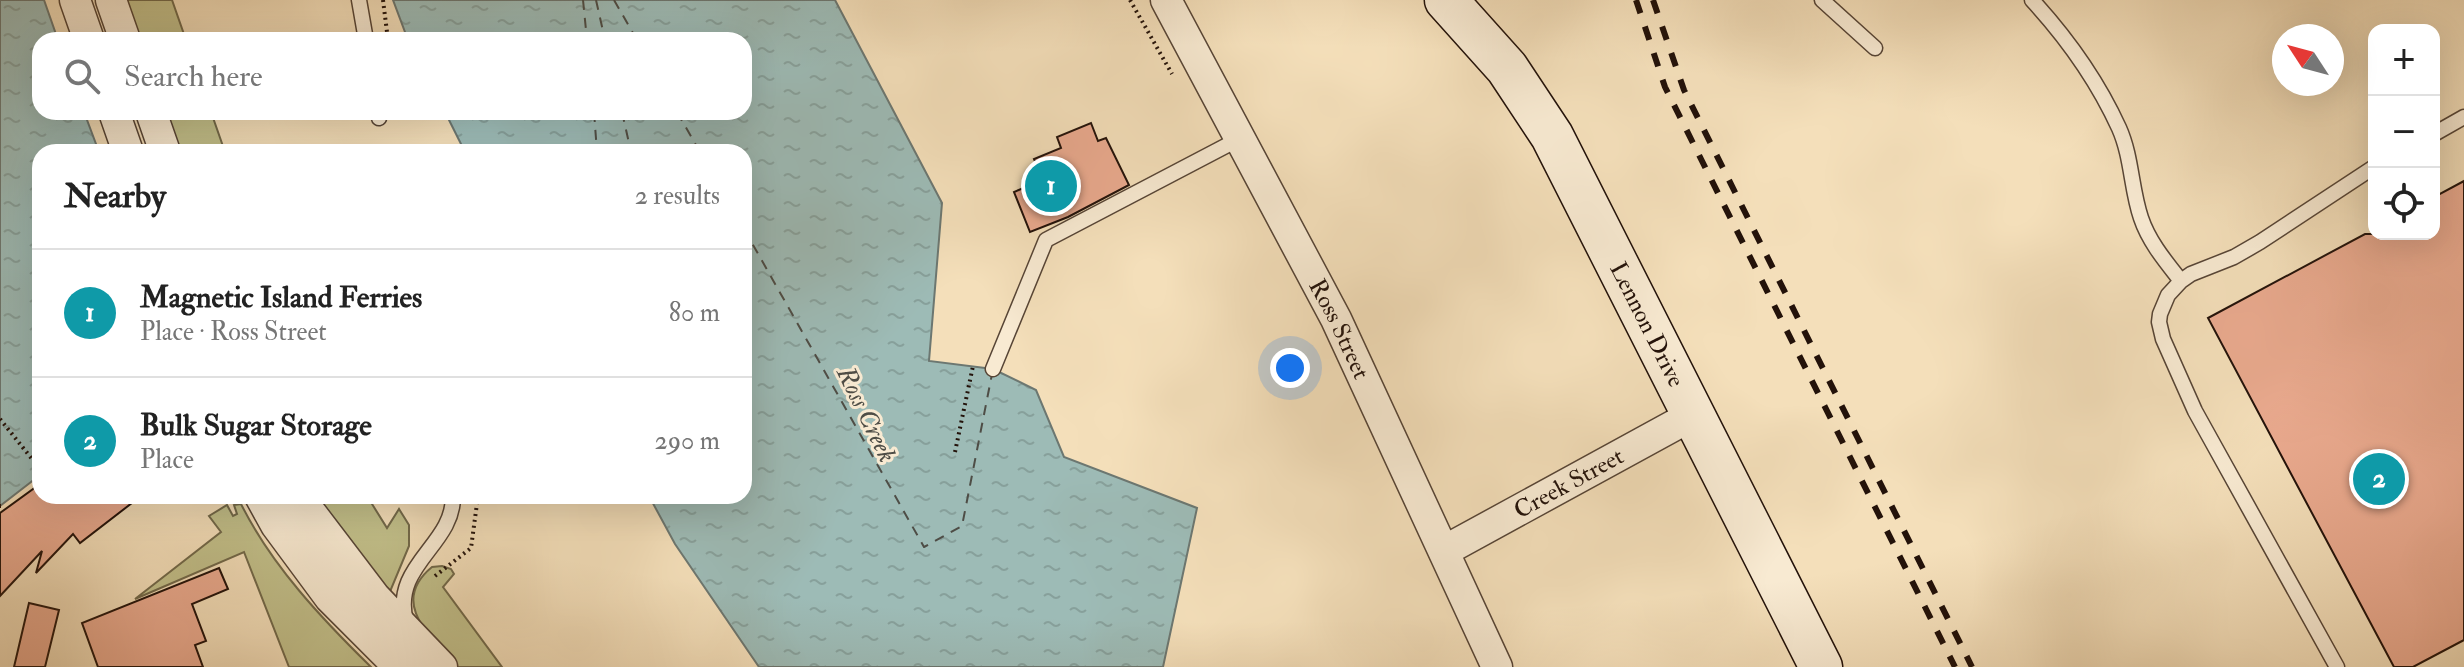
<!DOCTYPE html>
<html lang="en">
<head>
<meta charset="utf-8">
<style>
  body { margin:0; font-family:"IM FELL Double Pica",serif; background:#f6f6f6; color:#222 }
  .controls { position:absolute; right:24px; top:24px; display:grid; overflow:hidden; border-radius:16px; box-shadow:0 8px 32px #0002 }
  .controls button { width:72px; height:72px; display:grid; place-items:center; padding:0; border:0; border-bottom:2px solid #e0e0e0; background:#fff; color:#222; font:40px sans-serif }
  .compass { position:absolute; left:2272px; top:24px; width:72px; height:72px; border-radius:50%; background:#fff; box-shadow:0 8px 32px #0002; rotate:306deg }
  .you { position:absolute; left:1290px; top:368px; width:28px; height:28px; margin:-20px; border:6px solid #fff; border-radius:50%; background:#1a73e8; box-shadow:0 0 0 12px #1a73e833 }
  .badge { display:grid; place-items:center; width:52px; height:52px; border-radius:50%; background:#8f2418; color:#fff; font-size:26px; font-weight:700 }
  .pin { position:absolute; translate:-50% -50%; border:4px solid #fff; box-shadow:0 2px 8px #0006 }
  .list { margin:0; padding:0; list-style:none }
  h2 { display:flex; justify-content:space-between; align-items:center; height:104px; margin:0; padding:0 32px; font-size:34px }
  h2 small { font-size:26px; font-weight:400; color:#767676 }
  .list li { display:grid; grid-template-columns:52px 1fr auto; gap:24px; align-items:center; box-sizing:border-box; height:128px; padding:0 32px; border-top:2px solid #e0e0e0 }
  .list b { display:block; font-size:30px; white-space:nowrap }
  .list p { margin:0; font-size:26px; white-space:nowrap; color:#767676 }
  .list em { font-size:26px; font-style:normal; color:#767676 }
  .icon { flex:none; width:44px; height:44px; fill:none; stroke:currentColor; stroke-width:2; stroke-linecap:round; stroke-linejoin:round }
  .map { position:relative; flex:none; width:2464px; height:667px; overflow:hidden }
  .search { position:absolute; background:#fff; box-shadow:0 8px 32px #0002; left:32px; top:32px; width:720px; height:88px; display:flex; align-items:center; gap:20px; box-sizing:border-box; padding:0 28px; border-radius:24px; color:#767676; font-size:30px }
  .panel { position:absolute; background:#fff; box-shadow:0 8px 32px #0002; left:32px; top:144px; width:720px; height:360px; border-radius:24px }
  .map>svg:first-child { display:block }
  .grass { fill:#c2c08b; stroke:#72694a; stroke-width:2 }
  .water { fill:url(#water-ripples); stroke:#6c7771; stroke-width:2 }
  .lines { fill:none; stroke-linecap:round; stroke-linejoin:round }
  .ferry { stroke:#4e4d46; stroke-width:2; stroke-dasharray:10 8; stroke-linecap:butt }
  .building { fill:#eaaa8f; stroke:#23120a; stroke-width:2 }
  .lane-casing { stroke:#574536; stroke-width:17 }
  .street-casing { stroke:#574536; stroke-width:33 }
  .secondary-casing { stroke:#23120a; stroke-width:45 }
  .path { stroke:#23120a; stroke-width:4; stroke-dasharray:2 4; stroke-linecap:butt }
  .lane { stroke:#f8ead2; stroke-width:14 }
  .street { stroke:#f8ead2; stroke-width:30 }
  .secondary { stroke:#f8ead2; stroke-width:42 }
  .rail { stroke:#23120a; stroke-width:6; stroke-dasharray:14 14; stroke-linecap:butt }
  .labels { text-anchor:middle; stroke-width:6; stroke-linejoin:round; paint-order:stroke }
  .street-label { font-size:24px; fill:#23120a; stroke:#f8ead2 }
  .water-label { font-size:26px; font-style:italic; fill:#4e4d46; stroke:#f8ead2 }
</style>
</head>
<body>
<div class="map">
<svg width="2464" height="667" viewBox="0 0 2464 667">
  <defs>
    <pattern id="water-ripples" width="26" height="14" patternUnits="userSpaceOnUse" patternTransform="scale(2)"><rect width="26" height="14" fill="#9dbbb6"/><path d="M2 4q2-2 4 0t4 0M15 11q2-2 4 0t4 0" fill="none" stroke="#87a09b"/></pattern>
  </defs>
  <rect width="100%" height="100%" fill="#f4dfba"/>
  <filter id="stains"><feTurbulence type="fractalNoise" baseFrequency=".0025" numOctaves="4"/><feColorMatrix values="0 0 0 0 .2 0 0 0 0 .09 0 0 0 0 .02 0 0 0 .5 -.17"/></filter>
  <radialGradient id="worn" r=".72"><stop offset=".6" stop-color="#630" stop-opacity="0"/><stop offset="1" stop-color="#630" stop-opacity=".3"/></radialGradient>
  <path class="grass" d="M 126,0 L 172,0 L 186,40 L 137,40 Z
    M 162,112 L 211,112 L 225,152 L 176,152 Z
    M 314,496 L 367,496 L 387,528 L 399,509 L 409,525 L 409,546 L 389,594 Z
    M 241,504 C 272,566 322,619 371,667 L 289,667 L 244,552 L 135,599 L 221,532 L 209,516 L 227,505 L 233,516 L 237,514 L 234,505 Z
    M 442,566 L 451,569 L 454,574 L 443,587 L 502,667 L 458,667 C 432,638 388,603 432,567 Z"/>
  <path class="water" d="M 0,0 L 44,0 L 58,40 L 40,40 L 40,112 L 84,112 L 99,152 L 40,152 L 40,475 L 0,506 Z
    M 393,0 L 835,0 L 942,203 L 929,361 L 993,369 L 1036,390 L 1064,457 L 1197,508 L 1163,667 L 759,667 L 675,544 L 649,496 L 744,496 L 744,152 L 465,152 L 445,112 L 744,112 L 744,40 L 408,40 Z"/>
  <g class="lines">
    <path class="ferry" d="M 583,0 L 587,40
      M 596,0 L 605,40
      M 614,0 L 637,40
      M 594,112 L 597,152
      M 622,112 L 631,152
      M 677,112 L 700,152
      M 744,229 L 924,547 L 962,526 L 992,374"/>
  </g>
  <path class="building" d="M 1091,123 L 1098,141 L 1106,138 L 1129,185 L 1068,217 L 1030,232 L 1014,192 L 1043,180 L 1034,159 L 1061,148 L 1057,137 Z
    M 2464,181 L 2464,640 L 2413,667 L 2394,667 L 2208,318 L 2365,234 L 2434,234 L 2434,197 Z
    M 40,484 L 40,496 L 141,496 L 80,543 L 73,534 L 36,573 L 42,551 L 0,596 L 0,513 Z
    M 219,568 L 228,589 L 192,604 L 206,641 L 195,645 L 203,667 L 98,667 L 82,623 Z
    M 29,603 L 59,610 L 45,667 L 14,667 Z"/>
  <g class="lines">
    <defs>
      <path id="lane" d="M 359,0 L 366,40
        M 1822,0 L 1875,48
        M 2032,0 C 2066,37 2098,82 2119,128 C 2132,157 2131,189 2141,218 C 2149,242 2166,262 2181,281
        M 378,112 L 379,118
        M 2434,134 L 2464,117
        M 993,369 L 1046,240 L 1239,139
        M 277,496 C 298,534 327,570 356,602 C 376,623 402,641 416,667
        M 406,621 C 391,565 454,545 453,496
        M 2337,667 L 2195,411 L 2163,339 L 2159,322 L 2160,314 L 2168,295 L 2181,281 L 2191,274 L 2234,257 L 2260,242 L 2374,167"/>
      <g id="street">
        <path d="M 75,0 L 89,40"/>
        <path d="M 111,0 L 125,40"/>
        <path id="s1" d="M 1166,0 L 1336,319 L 1497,667"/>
        <path d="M 114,112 L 128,152"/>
        <path d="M 151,112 L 165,152"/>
        <path d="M 260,496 L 276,525 L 330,598 L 399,667"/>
        <path d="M 298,496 L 375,597 L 442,667"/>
        <path id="s2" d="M 1444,551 L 1693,415"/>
      </g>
      <g id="secondary">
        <path id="s3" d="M 1446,0 L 1507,68 L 1552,136 L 1821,667"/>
      </g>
    </defs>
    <use href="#lane" class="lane-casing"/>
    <use href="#street" class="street-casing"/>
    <use href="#secondary" class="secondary-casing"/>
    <path class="path" d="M 383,0 L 388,40
      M 1130,0 L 1172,74
      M 0,419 L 40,469
      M 955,452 L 973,366
      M 0,506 L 1,506
      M 435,576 L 471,548 L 478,496"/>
    <use href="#lane" class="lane"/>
    <use href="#street" class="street"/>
    <use href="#secondary" class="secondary"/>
    <path class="rail" d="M 1636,0 L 1665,87 L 1955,667
      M 1653,0 L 1684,90 L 1972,667"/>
  </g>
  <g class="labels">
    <g class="street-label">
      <text dy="8" stroke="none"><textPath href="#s3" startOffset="384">Lennon Drive</textPath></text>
      <text dy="8" stroke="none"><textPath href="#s1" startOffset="372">Ross Street</textPath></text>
      <text dy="8" stroke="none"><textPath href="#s2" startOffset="142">Creek Street</textPath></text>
    </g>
    <g class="water-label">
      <text transform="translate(867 414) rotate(64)" y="9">Ross Creek</text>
    </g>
  </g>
  <rect width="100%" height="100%" filter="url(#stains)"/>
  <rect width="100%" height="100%" fill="url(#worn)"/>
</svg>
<div class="controls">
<button>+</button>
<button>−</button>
<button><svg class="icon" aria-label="locate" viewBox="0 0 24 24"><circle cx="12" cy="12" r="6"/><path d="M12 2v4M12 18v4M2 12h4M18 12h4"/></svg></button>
</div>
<svg class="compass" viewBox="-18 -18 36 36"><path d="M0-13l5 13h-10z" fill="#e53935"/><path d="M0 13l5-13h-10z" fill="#767676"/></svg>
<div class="you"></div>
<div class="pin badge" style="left:1051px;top:186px;background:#0f9aa8">1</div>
<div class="pin badge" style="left:2379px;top:479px;background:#0f9aa8">2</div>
<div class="search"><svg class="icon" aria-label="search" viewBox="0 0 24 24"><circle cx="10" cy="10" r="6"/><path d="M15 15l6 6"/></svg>Search here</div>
<section class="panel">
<h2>Nearby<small>2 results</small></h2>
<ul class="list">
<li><span class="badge" style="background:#0f9aa8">1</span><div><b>Magnetic Island Ferries</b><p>Place · Ross Street</p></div><em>80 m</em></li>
<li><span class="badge" style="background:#0f9aa8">2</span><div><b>Bulk Sugar Storage</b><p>Place</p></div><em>290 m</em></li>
</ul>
</section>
</div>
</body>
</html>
